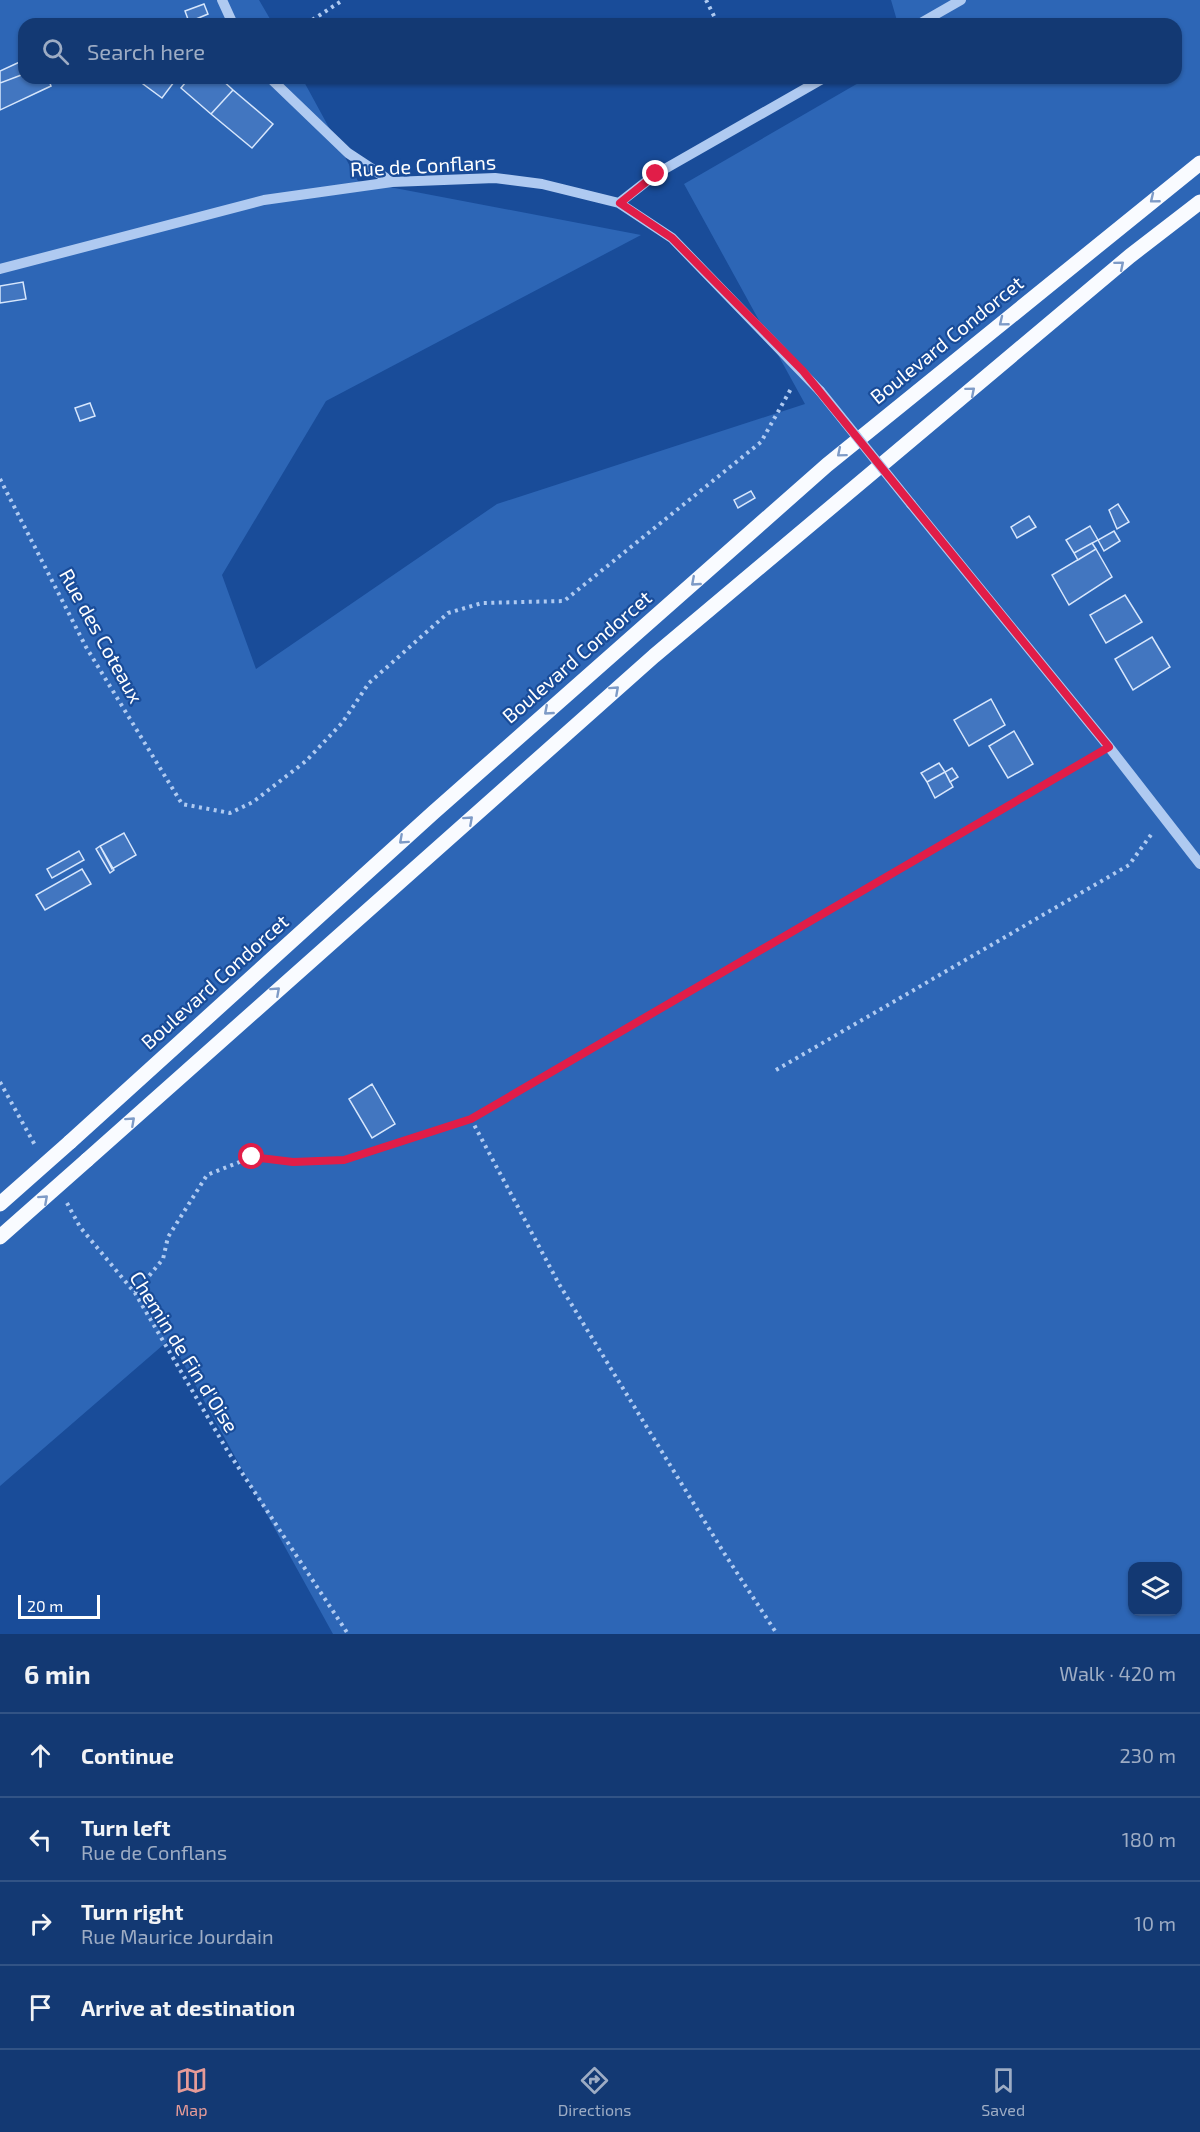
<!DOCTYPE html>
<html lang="en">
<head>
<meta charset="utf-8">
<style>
  body { margin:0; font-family:"Exo 2",sans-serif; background:#1c4078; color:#f1f3f6 }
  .controls { position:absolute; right:18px; bottom:18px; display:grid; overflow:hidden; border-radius:12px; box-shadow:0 2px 4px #0004 }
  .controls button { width:54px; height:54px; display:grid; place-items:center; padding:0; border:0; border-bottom:2px solid #325385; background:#133973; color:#f1f3f6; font:30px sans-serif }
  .scale { position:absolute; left:18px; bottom:15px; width:82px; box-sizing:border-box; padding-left:6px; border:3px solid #fff; border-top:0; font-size:16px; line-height:21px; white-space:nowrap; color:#fff; -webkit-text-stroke:4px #194c99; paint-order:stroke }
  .stop { position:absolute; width:18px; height:18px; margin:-14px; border:4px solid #e11d48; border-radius:50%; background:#fff }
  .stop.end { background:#e11d48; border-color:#fff; box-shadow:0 2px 6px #0008 }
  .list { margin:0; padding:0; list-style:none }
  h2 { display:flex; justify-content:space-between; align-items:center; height:78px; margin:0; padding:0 24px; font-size:26px }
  h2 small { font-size:20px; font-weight:400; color:#9dacc4 }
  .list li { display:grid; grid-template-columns:39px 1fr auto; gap:18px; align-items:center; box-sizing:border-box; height:84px; padding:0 24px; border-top:2px solid #325385 }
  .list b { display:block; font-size:22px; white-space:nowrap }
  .list p { margin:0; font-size:20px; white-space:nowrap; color:#9dacc4 }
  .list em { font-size:20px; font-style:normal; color:#9dacc4 }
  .icon { flex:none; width:33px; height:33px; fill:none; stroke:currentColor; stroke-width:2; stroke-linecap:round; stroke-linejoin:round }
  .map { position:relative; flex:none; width:1200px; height:1634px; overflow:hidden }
  .search { position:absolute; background:#133973; box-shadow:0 2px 4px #0004; left:18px; right:18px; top:18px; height:66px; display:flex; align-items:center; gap:15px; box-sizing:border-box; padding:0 21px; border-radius:18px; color:#9dacc4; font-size:22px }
  .sheet { height:414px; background:#133973 }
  nav { display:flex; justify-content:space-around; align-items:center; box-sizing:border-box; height:84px; border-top:2px solid #325385; background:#133973; font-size:16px; color:#9dacc4 }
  nav a { display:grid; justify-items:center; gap:3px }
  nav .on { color:#e69b98 }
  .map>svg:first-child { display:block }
  .green { fill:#2d66b6; fill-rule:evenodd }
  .building { fill:#4276c0; stroke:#d6e6fc; stroke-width:1.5 }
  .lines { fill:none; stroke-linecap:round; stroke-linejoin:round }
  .path { stroke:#afcaf1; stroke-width:4; stroke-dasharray:3 4.5; stroke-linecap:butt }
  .minor { stroke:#afcaf1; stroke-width:10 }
  .major { stroke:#f9fbff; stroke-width:15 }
  .minor-bridge { stroke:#afcaf1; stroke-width:10 }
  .major-bridge { stroke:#f9fbff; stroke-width:15 }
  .oneway { stroke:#7e9bc7 }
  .route { stroke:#e11d48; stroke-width:8 }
  .labels { text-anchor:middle; stroke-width:4.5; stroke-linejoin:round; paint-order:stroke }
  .street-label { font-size:20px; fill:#fff; stroke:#194c99 }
</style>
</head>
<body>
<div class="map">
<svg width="1200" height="1634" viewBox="0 0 1200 1634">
  <rect width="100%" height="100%" fill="#194c99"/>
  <path class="green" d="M 0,0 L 259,0 L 273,24 L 24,24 L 24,78 L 302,78 L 358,181 L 641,235 L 326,401 L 222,575 L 256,669 L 497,504 L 805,404 L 684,184 L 867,78 L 1176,78 L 1176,24 L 898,24 L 891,0 L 1200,0 L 1200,1634 L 333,1634 L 170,1339 L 0,1486 ZM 1132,1566 L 1178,1566 L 1178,1612 L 1132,1612 Z"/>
  <path class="building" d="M 204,4 L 208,14 L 189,22 L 185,11 Z
    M 24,60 L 24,74 L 0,83 L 0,71 Z
    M 24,74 L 24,78 L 48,78 L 51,86 L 0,110 L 0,83 Z
    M 135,78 L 177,78 L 162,98 Z
    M 189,78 L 220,78 L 233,90 L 211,114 L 181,88 Z
    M 233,90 L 273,124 L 252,148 L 211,114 Z
    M 23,282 L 26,299 L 0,303 L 0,286 Z
    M 90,403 L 95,416 L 80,421 L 75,408 Z
    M 751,491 L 755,498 L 738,508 L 734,500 Z
    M 1118,504 L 1129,522 L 1117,529 L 1109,510 Z
    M 1029,516 L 1036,527 L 1017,538 L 1011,527 Z
    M 1090,526 L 1098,540 L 1074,553 L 1066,540 Z
    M 1114,531 L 1120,541 L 1104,551 L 1098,540 Z
    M 1092,543 L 1096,549 L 1078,560 L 1074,553 Z
    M 1096,549 L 1112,577 L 1069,605 L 1052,575 Z
    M 1125,595 L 1142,622 L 1106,643 L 1090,615 Z
    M 1152,637 L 1170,667 L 1133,690 L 1115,659 Z
    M 991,699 L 1005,725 L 969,746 L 954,720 Z
    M 1014,731 L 1033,764 L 1008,778 L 989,746 Z
    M 939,763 L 945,772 L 927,782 L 921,773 Z
    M 952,768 L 958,777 L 950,782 L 945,772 Z
    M 945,772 L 953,787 L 935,798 L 927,782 Z
    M 124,833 L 136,855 L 112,869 L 100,846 Z
    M 100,846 L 114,870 L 110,873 L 96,849 Z
    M 79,851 L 84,860 L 52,878 L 47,869 Z
    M 82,869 L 91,884 L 45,910 L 36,895 Z
    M 372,1084 L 395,1124 L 372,1138 L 349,1099 Z"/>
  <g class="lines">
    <path class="path" d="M 706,0 L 718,24
      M 306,24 L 343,0
      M 0,479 L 86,647 L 182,804 L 230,813 L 253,802 L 306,761 L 342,723 L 369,683 L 448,613 L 482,603 L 564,601 L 761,442 L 792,387
      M 776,1070 L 1129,865 L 1153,832
      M 0,1082 L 36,1147
      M 471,1119 L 559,1284 L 724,1553 L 777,1634
      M 67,1203 L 80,1227 L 135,1293 L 227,1450 L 348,1634
      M 135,1293 L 163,1259 L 168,1237 L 207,1175 L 252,1157 L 293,1162 L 344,1160 L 471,1119 L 1093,757"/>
    <path class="minor" d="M 222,0 L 233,24
      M 919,24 L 961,0
      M 270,78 L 348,153 L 392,182
      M 619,203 L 656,174 L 824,78
      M 0,269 L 264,200 L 392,182 L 495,178 L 542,184 L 619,203 L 672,238 L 820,391
      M 911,504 L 1109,747 L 1200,864"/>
    <path class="major" d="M 70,1142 L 434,812 L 827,465 L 1200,163
      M 87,1160 L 654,656 L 1130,256 L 1200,202"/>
    <path class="minor-bridge" d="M 820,391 L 911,504"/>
    <path class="major-bridge" d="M 0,1204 L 70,1142
      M 0,1237 L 87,1160"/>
  </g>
  <defs><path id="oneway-chevron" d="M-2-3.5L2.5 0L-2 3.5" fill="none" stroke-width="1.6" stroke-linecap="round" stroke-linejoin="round" transform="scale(1.5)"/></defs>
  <g class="oneway">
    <use href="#oneway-chevron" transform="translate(1154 199) rotate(141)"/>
    <use href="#oneway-chevron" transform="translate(1120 265) rotate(-40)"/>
    <use href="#oneway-chevron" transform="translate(1003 322) rotate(141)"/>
    <use href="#oneway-chevron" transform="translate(971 391) rotate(-40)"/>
    <use href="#oneway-chevron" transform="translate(841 453) rotate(140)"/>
    <use href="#oneway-chevron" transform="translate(695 582) rotate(139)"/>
    <use href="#oneway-chevron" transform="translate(615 690) rotate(-42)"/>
    <use href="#oneway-chevron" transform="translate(548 711) rotate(139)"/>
    <use href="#oneway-chevron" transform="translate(469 820) rotate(-42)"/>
    <use href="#oneway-chevron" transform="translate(403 840) rotate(138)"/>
    <use href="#oneway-chevron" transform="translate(276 991) rotate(-42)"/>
    <use href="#oneway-chevron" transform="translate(131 1121) rotate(-42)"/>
    <use href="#oneway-chevron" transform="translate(44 1199) rotate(-42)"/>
  </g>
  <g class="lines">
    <path class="route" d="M 252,1157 L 293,1162 L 344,1160 L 471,1119 L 1109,747 L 803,371 L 672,238 L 620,203 L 656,174"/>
  </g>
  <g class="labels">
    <g class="street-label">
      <text transform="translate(423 166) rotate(-3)" y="7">Rue de Conflans</text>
      <text transform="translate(947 340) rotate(-39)" y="7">Boulevard Condorcet</text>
      <text transform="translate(101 636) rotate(61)" y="7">Rue des Coteaux</text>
      <text transform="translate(577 657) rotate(-41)" y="7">Boulevard Condorcet</text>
      <text transform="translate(215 982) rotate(-42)" y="7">Boulevard Condorcet</text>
      <text transform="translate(184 1352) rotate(58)" y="7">Chemin de Fin d'Oise</text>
    </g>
  </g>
</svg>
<div class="controls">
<button><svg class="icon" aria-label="layers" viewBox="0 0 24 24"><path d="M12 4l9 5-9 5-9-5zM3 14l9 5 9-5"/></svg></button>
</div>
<div class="scale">20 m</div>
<div class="stop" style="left:252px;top:1157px"></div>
<div class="stop end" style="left:656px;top:174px"></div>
<div class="search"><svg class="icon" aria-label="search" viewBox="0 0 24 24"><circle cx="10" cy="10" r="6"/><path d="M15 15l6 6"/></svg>Search here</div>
</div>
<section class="sheet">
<h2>6 min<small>Walk · 420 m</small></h2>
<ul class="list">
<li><svg class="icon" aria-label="ahead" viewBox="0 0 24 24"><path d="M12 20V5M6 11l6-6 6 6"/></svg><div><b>Continue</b></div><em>230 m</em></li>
<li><svg class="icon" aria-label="left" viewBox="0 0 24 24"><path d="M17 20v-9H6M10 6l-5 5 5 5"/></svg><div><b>Turn left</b><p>Rue de Conflans</p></div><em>180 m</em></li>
<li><svg class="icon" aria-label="right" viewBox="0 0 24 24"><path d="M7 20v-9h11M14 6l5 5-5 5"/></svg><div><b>Turn right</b><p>Rue Maurice Jourdain</p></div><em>10 m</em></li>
<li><svg class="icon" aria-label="arrive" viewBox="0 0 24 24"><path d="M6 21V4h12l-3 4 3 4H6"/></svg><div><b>Arrive at destination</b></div></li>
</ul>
</section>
<nav>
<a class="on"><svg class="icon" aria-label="map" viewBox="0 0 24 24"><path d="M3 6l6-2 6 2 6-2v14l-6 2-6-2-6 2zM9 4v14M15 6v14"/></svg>Map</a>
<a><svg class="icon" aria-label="directions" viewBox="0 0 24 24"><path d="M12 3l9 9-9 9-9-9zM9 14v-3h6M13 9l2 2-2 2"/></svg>Directions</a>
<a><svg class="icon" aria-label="saved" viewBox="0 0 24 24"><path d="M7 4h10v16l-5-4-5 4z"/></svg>Saved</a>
</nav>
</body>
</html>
